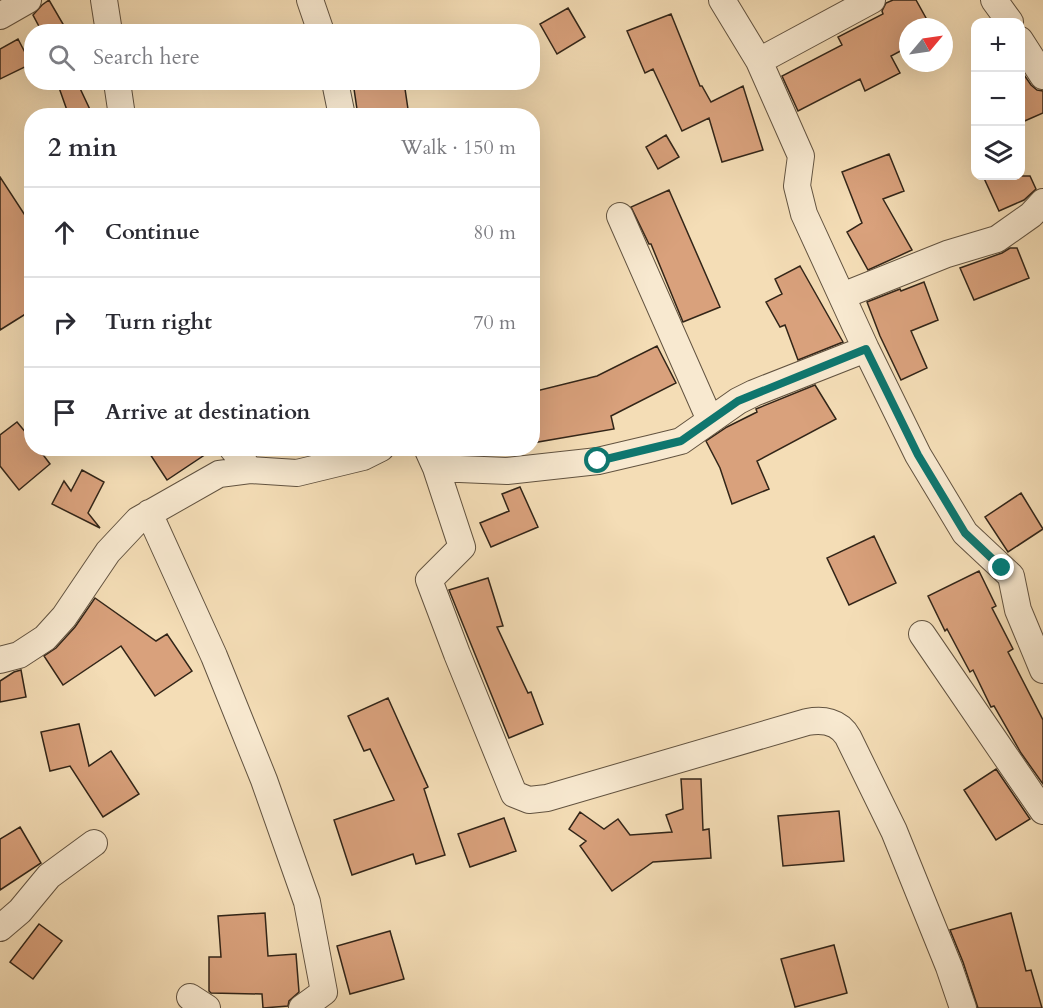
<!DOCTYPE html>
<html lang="en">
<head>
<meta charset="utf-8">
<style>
  body { margin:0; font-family:Cardo,serif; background:#f7f7f7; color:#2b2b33 }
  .controls { position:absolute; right:18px; top:18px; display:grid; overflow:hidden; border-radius:12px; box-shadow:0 6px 24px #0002 }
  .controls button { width:54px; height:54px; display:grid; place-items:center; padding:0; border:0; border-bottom:2px solid #e1e1e2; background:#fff; color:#2b2b33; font:30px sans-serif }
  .compass { position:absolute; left:899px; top:18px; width:54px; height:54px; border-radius:50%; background:#fff; box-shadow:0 6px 24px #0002; rotate:61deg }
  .stop { position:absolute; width:18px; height:18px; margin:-14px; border:4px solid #0f766e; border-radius:50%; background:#fff }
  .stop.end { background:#0f766e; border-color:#fff; box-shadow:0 2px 6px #0008 }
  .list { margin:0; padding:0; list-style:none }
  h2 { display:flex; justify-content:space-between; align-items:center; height:78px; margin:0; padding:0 24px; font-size:26px }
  h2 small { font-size:20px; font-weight:400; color:#7c7c81 }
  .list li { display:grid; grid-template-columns:39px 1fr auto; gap:18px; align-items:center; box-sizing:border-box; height:90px; padding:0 24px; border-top:2px solid #e1e1e2 }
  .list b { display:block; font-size:22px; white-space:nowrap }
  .list em { font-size:20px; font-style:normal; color:#7c7c81 }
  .icon { flex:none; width:33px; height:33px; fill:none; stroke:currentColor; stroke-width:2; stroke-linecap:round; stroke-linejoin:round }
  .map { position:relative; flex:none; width:1043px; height:1008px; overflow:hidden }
  .search { position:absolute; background:#fff; box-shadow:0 6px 24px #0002; left:24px; top:24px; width:516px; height:66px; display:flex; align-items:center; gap:15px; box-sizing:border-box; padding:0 21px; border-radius:24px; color:#7c7c81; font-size:22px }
  .panel { position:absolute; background:#fff; box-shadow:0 6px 24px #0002; left:24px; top:108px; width:516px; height:348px; border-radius:24px }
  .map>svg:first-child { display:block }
  .building { fill:#d9a17c; stroke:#322518; stroke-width:1.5 }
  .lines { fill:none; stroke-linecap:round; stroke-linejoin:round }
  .minor-casing { stroke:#625340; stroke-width:28 }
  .minor { stroke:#f8e9d0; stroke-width:26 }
  .route { stroke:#0f766e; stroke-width:8 }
</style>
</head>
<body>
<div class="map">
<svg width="1043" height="1008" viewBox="0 0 1043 1008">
  <rect width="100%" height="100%" fill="#f4ddb6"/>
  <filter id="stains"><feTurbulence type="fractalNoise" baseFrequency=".00333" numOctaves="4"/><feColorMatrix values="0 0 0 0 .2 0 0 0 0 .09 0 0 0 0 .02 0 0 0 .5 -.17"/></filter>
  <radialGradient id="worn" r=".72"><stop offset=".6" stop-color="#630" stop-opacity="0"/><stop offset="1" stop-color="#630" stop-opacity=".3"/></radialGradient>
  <path class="building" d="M 49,0 L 63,24 L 50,32 L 42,32 L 33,15 L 42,5 Z
    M 893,0 L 916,0 L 931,27 L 908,27 L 908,47 L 891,56 L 900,73 L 865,91 L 860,79 L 798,111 L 782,76 L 842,45 L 838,37 L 883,14 L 882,11 L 886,3 Z
    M 568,8 L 585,37 L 557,54 L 540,24 Z
    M 671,14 L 700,86 L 702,86 L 711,102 L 743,86 L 763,150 L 722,162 L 709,118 L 682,131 L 653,69 L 645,73 L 627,31 Z
    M 18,39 L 31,64 L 0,79 L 0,49 Z
    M 1020,69 L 1031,85 L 1037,90 L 1043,91 L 1043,113 L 1020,123 Z
    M 57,82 L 77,82 L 93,116 L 69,116 Z
    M 353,82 L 404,82 L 409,116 L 358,116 Z
    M 666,135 L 679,157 L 658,169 L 646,147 Z
    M 889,154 L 904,191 L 883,199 L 912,250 L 868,270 L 847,232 L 862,223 L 842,172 Z
    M 983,176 L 1030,176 L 1036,189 L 1024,200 L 999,211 Z
    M 0,177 L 32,226 L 32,310 L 0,330 Z
    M 669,190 L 720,307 L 683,322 L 651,244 L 649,244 L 631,207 Z
    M 1010,248 L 1017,248 L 1029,278 L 974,300 L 960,268 L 1002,253 Z
    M 800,266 L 843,342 L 798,360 L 785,325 L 780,327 L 766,302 L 782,294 L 775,279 Z
    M 924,282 L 938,320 L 911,331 L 927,368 L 901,380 L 880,336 L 867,302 L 900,289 L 901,291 Z
    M 657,346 L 676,383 L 611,416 L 614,429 L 532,443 L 532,392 L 597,376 Z
    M 815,385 L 836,419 L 757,461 L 769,489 L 732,504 L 720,468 L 706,441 L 727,427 L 757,412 L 756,409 Z
    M 17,422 L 32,440 L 32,448 L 38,448 L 50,464 L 19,490 L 0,466 L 0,435 Z
    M 146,448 L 215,448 L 167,480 Z
    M 82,470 L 104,482 L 88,513 L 100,528 L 52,504 L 64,481 L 71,491 Z
    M 520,487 L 538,527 L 491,547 L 480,523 L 509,511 L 502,494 Z
    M 1021,493 L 1043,529 L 1008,552 L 985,517 Z
    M 874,536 L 896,583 L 849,605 L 827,558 Z
    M 979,571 L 996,606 L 992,608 L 1013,649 L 1008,652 L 1043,720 L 1043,784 L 1021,753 L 994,706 L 991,707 L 973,670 L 970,672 L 947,629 L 945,631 L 928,596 Z
    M 488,578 L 503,626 L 497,627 L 528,693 L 531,692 L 543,724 L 509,738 L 449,590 Z
    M 95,598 L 156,641 L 167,634 L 192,671 L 155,696 L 121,646 L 63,685 L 44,656 L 56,648 L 75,627 Z
    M 21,670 L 26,697 L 0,702 L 0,681 L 14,672 Z
    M 388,698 L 428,787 L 424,789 L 445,855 L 416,864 L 413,854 L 352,875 L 334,820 L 394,800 L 370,749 L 364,751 L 348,716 Z
    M 79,724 L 89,766 L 111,751 L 139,794 L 103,817 L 70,766 L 50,771 L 41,732 Z
    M 996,769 L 1030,819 L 996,840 L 964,790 Z
    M 681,779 L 701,779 L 703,830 L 709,829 L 711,858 L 653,862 L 612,891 L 580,846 L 586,841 L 569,829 L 580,812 L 604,829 L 618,819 L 630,835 L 672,832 L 666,815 L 683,809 Z
    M 839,811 L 844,861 L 783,866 L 778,816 Z
    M 504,818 L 516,851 L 470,867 L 458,834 Z
    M 20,827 L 41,863 L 0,890 L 0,839 Z
    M 265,913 L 268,956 L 296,954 L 299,992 L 289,1001 L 288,1006 L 263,1008 L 262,994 L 211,993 L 209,991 L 209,957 L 221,957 L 218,916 Z
    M 1011,913 L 1026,971 L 1031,970 L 1042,1008 L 978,1008 L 963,962 L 950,930 Z
    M 39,924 L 62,941 L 33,979 L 10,962 Z
    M 390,931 L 404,979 L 350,994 L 337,946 Z
    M 834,945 L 847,993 L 795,1007 L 781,959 Z"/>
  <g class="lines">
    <defs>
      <path id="minor" d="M 104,0 L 109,32
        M 310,0 L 321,32
        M 722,0 L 759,61 L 801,156 L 797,186 L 804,214 L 866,349 L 918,455 L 965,533 L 1011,576 L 1018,610 L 1043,670
        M 994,0 L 1010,22
        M 0,16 L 28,0
        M 1020,40 L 1043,76
        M 759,61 L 872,0
        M 117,82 L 122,116
        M 335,82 L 342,116
        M 620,216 L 710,420
        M 842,296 L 947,254 L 997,239 L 1031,215 L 1043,202
        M 232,448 L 250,470
        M 427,448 L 436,468 L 507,471 L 598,461 L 649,449 L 681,441 L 738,401 L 754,393 L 866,349
        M 436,468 L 462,547 L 429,580 L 457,654 L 514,794 L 529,800 L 547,798 L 807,722 C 823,719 839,721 848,737 L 894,831 L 949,967 L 963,1008
        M 149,513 L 214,656 L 264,780 L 307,902 L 324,992 L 302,1008
        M 922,634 L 1043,811
        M 0,660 L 19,655 L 45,638 L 64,617 L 108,552 L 138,520 L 219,474 L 250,470 L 297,473 L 363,457 L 381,448
        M 0,928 L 20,911 L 49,876 L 94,843
        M 190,997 L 207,1008"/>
    </defs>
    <use href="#minor" class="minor-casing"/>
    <use href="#minor" class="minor"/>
  </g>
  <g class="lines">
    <path class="route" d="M 598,461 L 681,441 L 738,401 L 866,349 L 918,455 L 965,533 L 1002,568"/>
  </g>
  <rect width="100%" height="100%" filter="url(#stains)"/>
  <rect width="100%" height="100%" fill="url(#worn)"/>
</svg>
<div class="controls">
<button>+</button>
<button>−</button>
<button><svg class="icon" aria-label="layers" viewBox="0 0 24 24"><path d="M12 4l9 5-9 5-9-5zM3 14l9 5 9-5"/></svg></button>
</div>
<svg class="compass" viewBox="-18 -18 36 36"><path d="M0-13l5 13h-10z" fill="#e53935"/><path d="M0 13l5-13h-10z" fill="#7c7c81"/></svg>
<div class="stop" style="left:598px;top:461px"></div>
<div class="stop end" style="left:1002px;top:568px"></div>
<div class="search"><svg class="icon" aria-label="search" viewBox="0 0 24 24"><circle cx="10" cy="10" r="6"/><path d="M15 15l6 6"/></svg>Search here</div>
<section class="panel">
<h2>2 min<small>Walk · 150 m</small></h2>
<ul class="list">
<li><svg class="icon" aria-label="ahead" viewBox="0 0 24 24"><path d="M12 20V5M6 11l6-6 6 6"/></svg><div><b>Continue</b></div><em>80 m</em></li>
<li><svg class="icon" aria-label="right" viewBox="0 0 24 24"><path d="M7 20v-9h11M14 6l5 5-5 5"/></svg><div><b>Turn right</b></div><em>70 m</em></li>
<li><svg class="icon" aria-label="arrive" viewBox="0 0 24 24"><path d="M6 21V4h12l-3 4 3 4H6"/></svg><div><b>Arrive at destination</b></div></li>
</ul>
</section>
</div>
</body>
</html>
